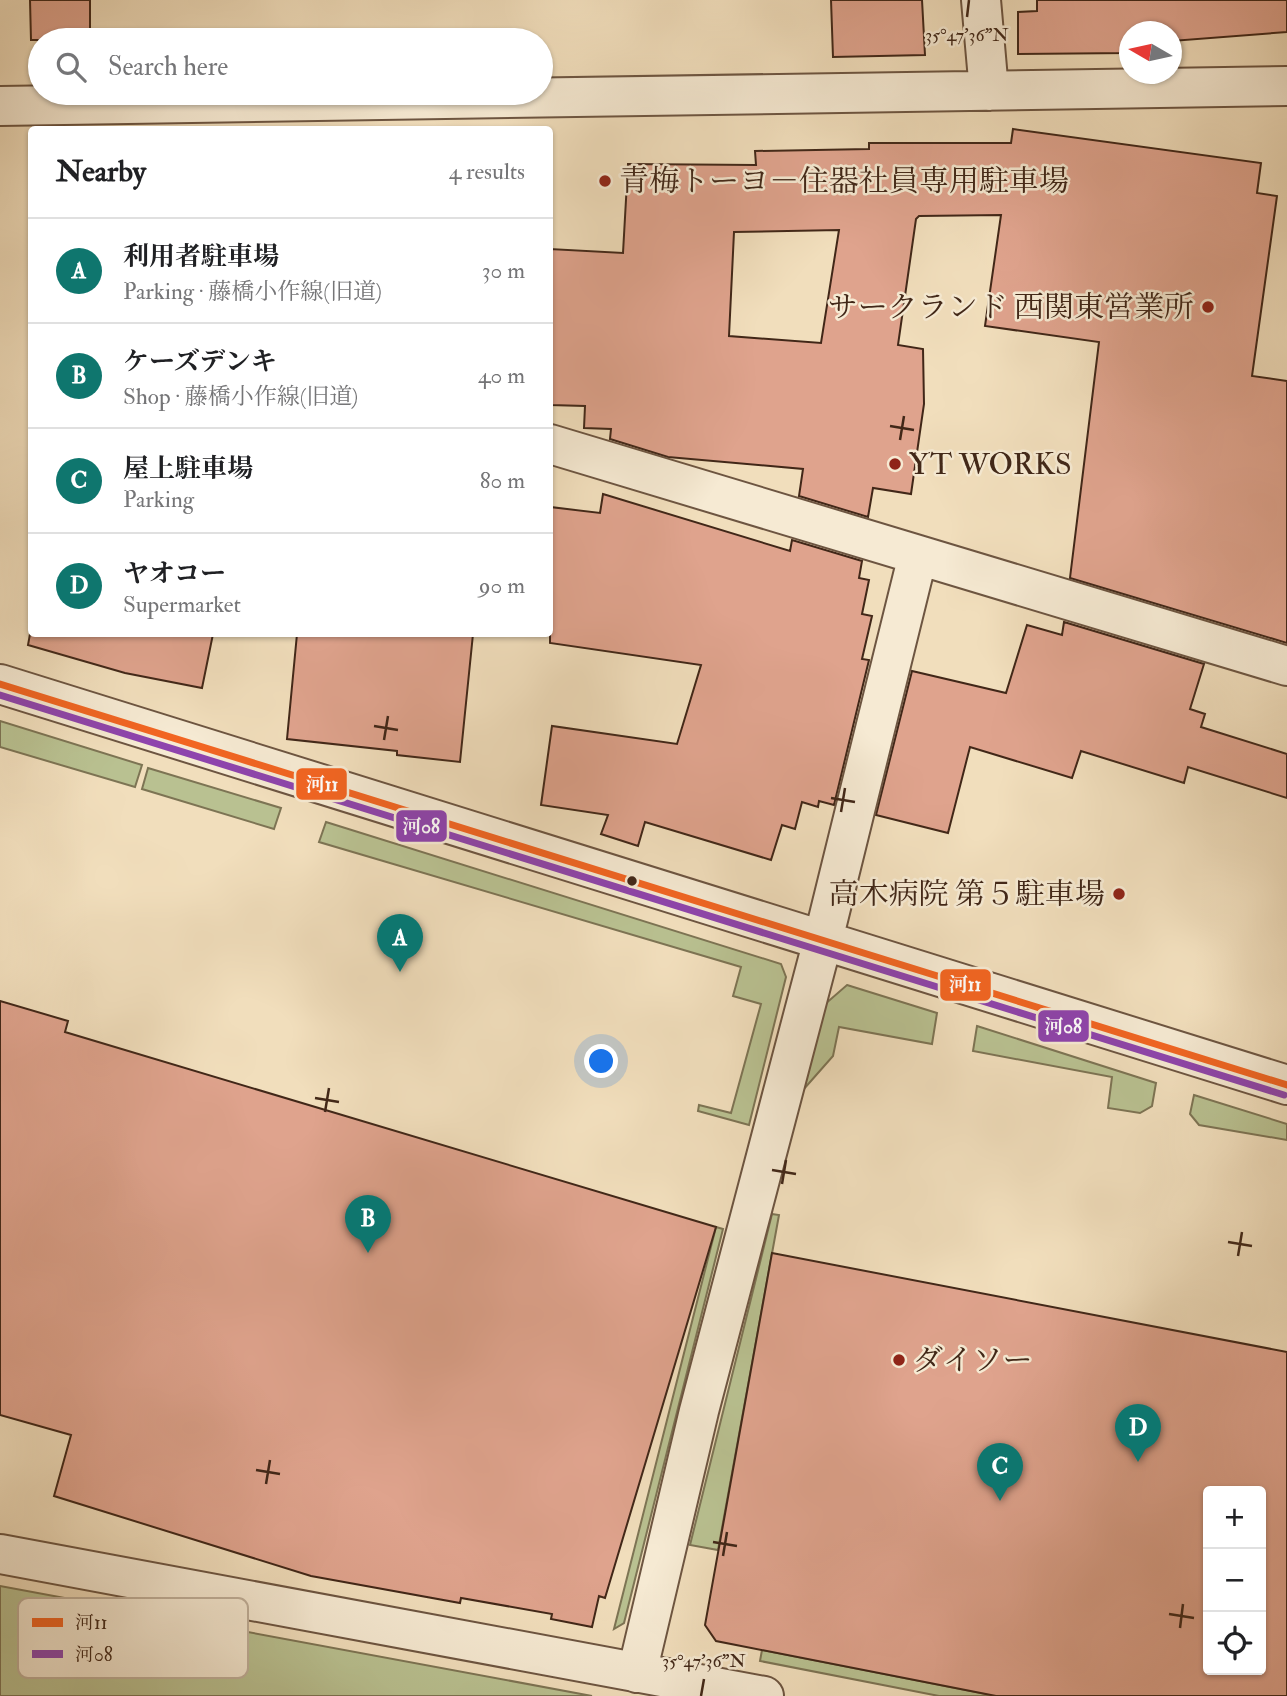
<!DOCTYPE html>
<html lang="en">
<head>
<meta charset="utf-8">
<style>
  body { margin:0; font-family:"IM FELL Double Pica","Noto Serif JP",serif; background:#f2f2f2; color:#202124 }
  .controls { position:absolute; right:21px; bottom:21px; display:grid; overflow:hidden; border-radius:7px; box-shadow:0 2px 5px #0004 }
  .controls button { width:63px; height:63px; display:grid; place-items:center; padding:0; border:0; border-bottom:2px solid #e0e0e0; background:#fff; color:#202124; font:35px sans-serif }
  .compass { position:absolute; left:1119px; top:21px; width:63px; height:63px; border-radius:50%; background:#fff; box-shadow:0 2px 5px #0004; rotate:279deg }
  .you { position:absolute; left:602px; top:1062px; width:24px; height:24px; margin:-18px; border:5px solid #fff; border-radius:50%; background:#1a73e8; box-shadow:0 0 0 10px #1a73e833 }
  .badge { display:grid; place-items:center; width:46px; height:46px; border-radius:50%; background:#0f766e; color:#fff; font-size:23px; font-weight:700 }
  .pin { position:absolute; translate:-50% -58px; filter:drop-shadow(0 2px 4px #0008) }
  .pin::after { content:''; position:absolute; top:37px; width:24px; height:21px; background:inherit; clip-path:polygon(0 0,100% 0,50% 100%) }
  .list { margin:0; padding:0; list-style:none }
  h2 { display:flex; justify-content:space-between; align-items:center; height:91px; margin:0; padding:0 28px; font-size:30px }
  h2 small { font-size:23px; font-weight:400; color:#757577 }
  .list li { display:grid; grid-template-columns:46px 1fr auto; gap:21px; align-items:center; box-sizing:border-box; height:105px; padding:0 28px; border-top:2px solid #e0e0e0 }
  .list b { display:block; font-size:26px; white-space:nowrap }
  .list p { margin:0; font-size:23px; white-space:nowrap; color:#757577 }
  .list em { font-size:23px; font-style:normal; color:#757577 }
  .icon { flex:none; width:38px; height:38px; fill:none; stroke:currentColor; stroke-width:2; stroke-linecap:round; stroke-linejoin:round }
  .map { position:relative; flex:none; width:1287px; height:1696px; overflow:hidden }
  .search { position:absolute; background:#fff; box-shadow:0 2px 5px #0004; left:28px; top:28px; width:525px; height:77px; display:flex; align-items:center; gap:18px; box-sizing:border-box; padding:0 24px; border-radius:38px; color:#757577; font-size:26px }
  .panel { position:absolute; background:#fff; box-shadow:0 2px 5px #0004; left:28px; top:126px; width:525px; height:511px; border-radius:7px }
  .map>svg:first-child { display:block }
  .green { fill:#b9c191; stroke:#7d7454; stroke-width:2 }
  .building { fill:#dfa38d; stroke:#412718; stroke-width:2; fill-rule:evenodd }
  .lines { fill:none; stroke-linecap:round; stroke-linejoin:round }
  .minor-casing { stroke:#6d5541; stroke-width:42 }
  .minor { stroke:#f6ead3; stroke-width:38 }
  .bus-1-casing { stroke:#f6ead3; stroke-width:12 }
  .bus-2-casing { stroke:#f6ead3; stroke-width:12 }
  .bus-1 { stroke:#f26522; stroke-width:7 }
  .bus-2 { stroke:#8e44ad; stroke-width:7 }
  .ticks { fill:none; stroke:#412718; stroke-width:2.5 }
  .poi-dot { fill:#8f2418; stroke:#f6ead3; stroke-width:2.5 }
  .bus-dot { fill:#412718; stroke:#f6ead3; stroke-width:2.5 }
  .labels { text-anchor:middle; stroke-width:5; stroke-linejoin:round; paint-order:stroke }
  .poi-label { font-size:30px; fill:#412718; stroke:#f6ead3; text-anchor:start }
  .key { fill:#f6ead3; stroke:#c0b09b; stroke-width:2 }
  .key-label { font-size:19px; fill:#412718 }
  .ticks-label { font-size:18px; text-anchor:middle; fill:#412718; stroke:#f6ead3; stroke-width:5; stroke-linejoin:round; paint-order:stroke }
  .line-badge { stroke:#f6ead3; stroke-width:2.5 }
  .badge-label { font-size:19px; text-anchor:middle; font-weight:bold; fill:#fff }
</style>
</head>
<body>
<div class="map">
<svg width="1287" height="1696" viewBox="0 0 1287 1696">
  <rect width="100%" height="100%" fill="#f1debc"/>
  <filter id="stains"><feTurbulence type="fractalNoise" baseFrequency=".00286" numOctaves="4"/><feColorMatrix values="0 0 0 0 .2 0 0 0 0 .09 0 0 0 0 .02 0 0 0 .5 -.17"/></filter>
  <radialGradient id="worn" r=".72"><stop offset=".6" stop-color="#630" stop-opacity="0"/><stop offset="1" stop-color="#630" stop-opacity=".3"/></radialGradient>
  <path class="green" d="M 0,721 L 142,765 L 135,787 L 0,747 Z
    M 148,768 L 281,808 L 274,829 L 142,789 Z
    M 326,822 L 781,964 L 786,977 L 749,1125 L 698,1111 L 699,1105 L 731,1113 L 761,1004 L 733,996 L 741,967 L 319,842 Z
    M 847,985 L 937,1013 L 932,1044 L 839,1027 L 833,1056 L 803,1090 L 824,1005 Z
    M 977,1026 L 1156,1083 L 1152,1106 L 1140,1113 L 1108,1108 L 1112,1077 L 973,1051 Z
    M 1194,1095 L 1287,1124 L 1287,1140 L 1199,1125 L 1190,1114 Z
    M 772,1214 L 779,1215 L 718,1550 L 690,1545 Z
    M 716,1227 L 723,1229 L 624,1623 L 614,1629 Z
    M 0,1586 L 592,1696 L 0,1696 Z
    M 762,1650 L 996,1696 L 939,1696 L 760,1661 Z"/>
  <path class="building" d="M 30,0 L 90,0 L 90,40 L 31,40 Z
    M 831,0 L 922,0 L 925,55 L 833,57 Z
    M 1037,0 L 1287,0 L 1287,32 L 1172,41 L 1172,32 L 1130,32 L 1130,53 L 1018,54 L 1018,12 L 1037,11 Z
    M 1013,129 L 1261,163 L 1257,193 L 1277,196 L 1252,376 L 1287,381 L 1287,643 L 1070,578 L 1099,342 L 985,326 L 1001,215 L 919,216 L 916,219 L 898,345 L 923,349 L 924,404 L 911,494 L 873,488 L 868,517 L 799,496 L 803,469 L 668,457 L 610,439 L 611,429 L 584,428 L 585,406 L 550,405 L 550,249 L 623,253 L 628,164 L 756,165 L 755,151 L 869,149 L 869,143 L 1011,143 ZM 839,230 L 821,343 L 729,336 L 734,232 Z
    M 603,494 L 790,551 L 792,540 L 862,561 L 859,578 L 869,580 L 862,614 L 872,616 L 862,659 L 869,660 L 834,805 L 819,801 L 818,807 L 802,802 L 795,829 L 782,825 L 771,860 L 645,822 L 638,846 L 601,834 L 608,815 L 541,805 L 552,726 L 677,744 L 701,665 L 550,643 L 550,507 L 600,513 Z
    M 1064,622 L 1204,664 L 1190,709 L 1205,714 L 1201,727 L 1287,754 L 1287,798 L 1188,767 L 1184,783 L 1081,751 L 1072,778 L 970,747 L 948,833 L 876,815 L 912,671 L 1006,693 L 1027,625 L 1062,635 Z
    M 30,634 L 213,634 L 202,688 L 125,673 L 28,645 Z
    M 297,634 L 473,634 L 460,762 L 397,755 L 397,751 L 287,739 Z
    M 0,1001 L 68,1021 L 65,1032 L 716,1227 L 605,1598 L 599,1596 L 592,1627 L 551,1619 L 552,1614 L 461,1598 L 460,1603 L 311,1576 L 54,1496 L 71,1435 L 0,1415 Z
    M 772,1253 L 1287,1352 L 1287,1696 L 996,1696 L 716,1641 L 705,1625 ZM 1208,1491 L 1261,1491 L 1261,1670 L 1208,1670 Z"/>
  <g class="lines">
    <defs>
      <path id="minor" d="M 981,0 L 989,91
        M 0,106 L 1287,86
        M 550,444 L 1287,666
        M 0,684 L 1287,1085
        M 0,1554 L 764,1696
        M 637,1673 L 699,1411 L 823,940 L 918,555"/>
    </defs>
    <use href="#minor" class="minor-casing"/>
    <use href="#minor" class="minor"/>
    <defs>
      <path id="bus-1" d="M 0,684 L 1287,1085"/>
      <path id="bus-2" d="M 0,695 L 1284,1095"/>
    </defs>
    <use href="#bus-1" class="bus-1-casing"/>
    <use href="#bus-2" class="bus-2-casing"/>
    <use href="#bus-1" class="bus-1"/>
    <use href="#bus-2" class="bus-2"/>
  </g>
  <path class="ticks" d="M 967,17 L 969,0M 890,426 L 914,430M 900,440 L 904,416M 374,726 L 398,730M 384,740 L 388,716M 831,798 L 855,802M 841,812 L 845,788M 315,1098 L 339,1102M 325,1112 L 329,1088M 772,1170 L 796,1174M 782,1184 L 786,1160M 1228,1242 L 1252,1246M 1238,1256 L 1242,1232M 256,1470 L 280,1474M 266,1484 L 270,1460M 713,1542 L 737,1546M 723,1556 L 727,1532M 1169,1614 L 1194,1618M 1180,1628 L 1183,1604M 701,1696 L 704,1679"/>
  <g class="poi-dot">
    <circle cx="605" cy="181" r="7"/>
    <circle cx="1208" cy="307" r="7"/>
    <circle cx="895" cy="464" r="7"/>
    <circle cx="1119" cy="894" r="7"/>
    <circle cx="899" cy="1360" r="7"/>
  </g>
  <circle class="bus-dot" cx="632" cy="881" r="6"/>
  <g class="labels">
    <g class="poi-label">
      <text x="619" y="191">青梅トーヨ－住器社員専用駐車場</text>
      <text x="1194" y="317" text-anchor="end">サークランド 西関東営業所</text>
      <text x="909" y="474">YT WORKS</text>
      <text x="1105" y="904" text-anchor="end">高木病院 第５駐車場</text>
      <text x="913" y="1370">ダイソー</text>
    </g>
  </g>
  <rect x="18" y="1598" width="230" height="80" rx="10" class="key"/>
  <rect x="32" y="1618" width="31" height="9" fill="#f26522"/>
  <rect x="32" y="1650" width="31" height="8" fill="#8e44ad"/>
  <g class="key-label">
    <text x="75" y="1629">河11</text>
    <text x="75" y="1661">河08</text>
  </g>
  <g class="ticks-label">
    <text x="967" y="41">35°47'36"N</text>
    <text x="704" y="1667">35°47'36"N</text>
  </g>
  <g class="line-badge">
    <rect x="295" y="767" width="53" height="34" rx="7" fill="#f26522"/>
    <rect x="395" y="809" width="53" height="34" rx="7" fill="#8e44ad"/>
    <rect x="939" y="968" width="53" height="34" rx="7" fill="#f26522"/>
    <rect x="1037" y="1009" width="53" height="34" rx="7" fill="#8e44ad"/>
  </g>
  <g class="badge-label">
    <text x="322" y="791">河11</text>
    <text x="421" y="833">河08</text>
    <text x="965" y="991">河11</text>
    <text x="1063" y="1033">河08</text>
  </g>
  <rect width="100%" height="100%" filter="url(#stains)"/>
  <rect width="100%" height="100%" fill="url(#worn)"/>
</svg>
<div class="controls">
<button>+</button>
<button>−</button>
<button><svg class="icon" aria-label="locate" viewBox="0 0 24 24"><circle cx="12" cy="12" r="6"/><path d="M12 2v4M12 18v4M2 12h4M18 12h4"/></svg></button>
</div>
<svg class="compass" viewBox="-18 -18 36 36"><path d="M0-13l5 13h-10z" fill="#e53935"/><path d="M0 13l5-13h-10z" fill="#757577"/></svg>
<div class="you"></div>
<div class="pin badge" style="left:400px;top:972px">A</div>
<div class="pin badge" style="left:368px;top:1253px">B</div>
<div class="pin badge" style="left:1000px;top:1501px">C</div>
<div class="pin badge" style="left:1138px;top:1462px">D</div>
<div class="search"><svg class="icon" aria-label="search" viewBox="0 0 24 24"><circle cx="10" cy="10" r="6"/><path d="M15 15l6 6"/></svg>Search here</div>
<section class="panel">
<h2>Nearby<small>4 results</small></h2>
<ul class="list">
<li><span class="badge">A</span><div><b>利用者駐車場</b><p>Parking · 藤橋小作線(旧道)</p></div><em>30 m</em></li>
<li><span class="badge">B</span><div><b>ケーズデンキ</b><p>Shop · 藤橋小作線(旧道)</p></div><em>40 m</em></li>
<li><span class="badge">C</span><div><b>屋上駐車場</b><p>Parking</p></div><em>80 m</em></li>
<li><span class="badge">D</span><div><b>ヤオコー</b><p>Supermarket</p></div><em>90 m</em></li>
</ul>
</section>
</div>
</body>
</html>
